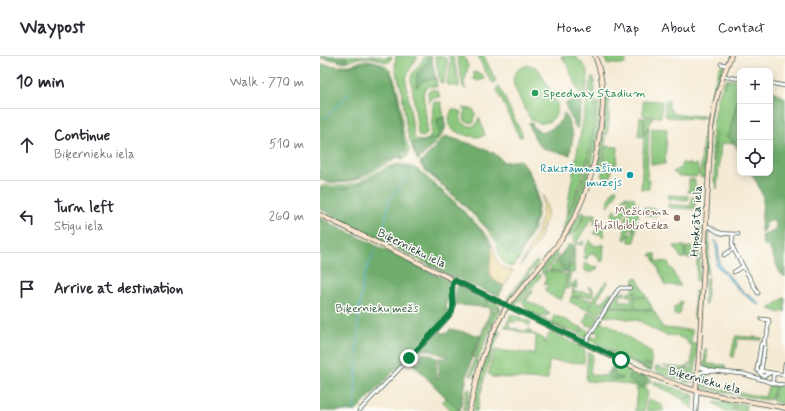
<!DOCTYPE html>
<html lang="en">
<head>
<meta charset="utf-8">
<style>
  body { margin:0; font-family:Mynerve,sans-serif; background:#f7f7f7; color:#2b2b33 }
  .controls { position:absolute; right:12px; top:12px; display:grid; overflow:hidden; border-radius:8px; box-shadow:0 2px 10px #0003 }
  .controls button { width:36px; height:36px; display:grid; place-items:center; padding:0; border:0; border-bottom:1px solid #e1e1e2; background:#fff; color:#2b2b33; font:20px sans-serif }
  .stop { position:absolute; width:12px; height:12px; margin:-9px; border:3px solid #0b8043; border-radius:50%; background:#fff }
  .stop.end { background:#0b8043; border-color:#fff; box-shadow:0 1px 4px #0008 }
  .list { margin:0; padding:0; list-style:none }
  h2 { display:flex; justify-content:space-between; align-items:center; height:52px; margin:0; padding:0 16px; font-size:17px }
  h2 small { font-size:13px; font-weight:400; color:#7c7c81 }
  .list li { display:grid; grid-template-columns:26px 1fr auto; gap:12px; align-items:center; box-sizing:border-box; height:72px; padding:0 16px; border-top:1px solid #e1e1e2 }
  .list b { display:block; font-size:15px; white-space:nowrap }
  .list p { margin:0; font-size:13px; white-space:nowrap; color:#7c7c81 }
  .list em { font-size:13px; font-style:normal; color:#7c7c81 }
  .icon { flex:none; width:22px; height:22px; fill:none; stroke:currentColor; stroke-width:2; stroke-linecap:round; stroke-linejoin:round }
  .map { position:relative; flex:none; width:465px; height:355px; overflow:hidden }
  header { display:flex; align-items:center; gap:24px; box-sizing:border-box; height:56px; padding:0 20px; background:#fff; border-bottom:1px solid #e1e1e2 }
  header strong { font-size:19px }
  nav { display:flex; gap:22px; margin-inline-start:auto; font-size:14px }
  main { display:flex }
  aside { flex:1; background:#fff }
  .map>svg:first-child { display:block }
  .green { fill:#8bc77c; stroke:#558258 }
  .forest { fill:#70ac6c; stroke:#487450 }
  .sand { fill:#eeda9e; stroke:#868c69 }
  .water { fill:#56b2d4; stroke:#3a7884 }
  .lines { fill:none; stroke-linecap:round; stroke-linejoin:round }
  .stream { stroke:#56b2d4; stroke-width:1 }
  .street-casing { stroke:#3f574c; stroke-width:4.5 }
  .secondary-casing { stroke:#3f574c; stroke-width:5.5 }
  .street { stroke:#fff; stroke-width:3 }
  .secondary { stroke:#fce5cf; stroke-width:4 }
  .route { stroke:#0b8043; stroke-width:5 }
  .leisure-dot { fill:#2e9e5b; stroke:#fdfcf7; stroke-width:1.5 }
  .culture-dot { fill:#0f9aa8; stroke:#fdfcf7; stroke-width:1.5 }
  .education-dot { fill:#8d6e63; stroke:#fdfcf7; stroke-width:1.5 }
  .labels { text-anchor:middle; stroke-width:3; stroke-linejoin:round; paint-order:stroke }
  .leisure-label { font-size:12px; fill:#27864d; stroke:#fdfcf7; text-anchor:start }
  .culture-label { font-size:12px; fill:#0d838f; stroke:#fdfcf7; text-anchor:end }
  .education-label { font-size:12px; fill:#785e54; stroke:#fdfcf7; text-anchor:end }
  .street-label { font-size:12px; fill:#1f3d34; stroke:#fdfcf7 }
  .park-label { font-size:12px; fill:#3a6046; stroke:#fdfcf7 }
</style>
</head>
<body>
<header>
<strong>Waypost</strong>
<nav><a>Home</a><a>Map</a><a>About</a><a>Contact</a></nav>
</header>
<main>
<aside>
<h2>10 min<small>Walk · 770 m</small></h2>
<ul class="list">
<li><svg class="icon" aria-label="ahead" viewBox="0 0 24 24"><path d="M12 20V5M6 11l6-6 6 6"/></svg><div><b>Continue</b><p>Biķernieku iela</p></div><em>510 m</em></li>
<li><svg class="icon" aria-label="left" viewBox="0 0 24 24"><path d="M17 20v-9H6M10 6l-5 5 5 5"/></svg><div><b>Turn left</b><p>Stigu iela</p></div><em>260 m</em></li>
<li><svg class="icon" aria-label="arrive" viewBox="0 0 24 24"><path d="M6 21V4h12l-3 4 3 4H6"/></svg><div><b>Arrive at destination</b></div></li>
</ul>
</aside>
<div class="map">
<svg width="465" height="355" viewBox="0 0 465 355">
  <rect width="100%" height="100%" fill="#fdfcf7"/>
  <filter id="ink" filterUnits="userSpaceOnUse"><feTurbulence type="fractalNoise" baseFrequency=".025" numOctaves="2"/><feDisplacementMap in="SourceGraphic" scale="8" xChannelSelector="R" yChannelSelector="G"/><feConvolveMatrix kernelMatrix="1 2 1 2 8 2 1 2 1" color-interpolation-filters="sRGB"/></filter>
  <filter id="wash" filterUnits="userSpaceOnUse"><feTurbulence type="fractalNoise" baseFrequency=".012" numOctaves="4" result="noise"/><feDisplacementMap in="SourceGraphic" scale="16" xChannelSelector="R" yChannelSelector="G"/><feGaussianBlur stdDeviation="0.9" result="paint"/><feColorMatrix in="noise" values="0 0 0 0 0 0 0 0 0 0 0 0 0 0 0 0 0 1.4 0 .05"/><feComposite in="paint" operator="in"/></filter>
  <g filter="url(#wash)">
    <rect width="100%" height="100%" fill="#f5ebd5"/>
    <path class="green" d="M 24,0 L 59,0 L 65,2 L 72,0 L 70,5 L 68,7 C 60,5 53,0 45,1 C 36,1 29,7 19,6 L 19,5 L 27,5 L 26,1 Z
      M 76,0 L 97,0 L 97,2 C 93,9 87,16 86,24 L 94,81 C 98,87 108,86 111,79 L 113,49 L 114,46 L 121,46 L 124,61 L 117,63 L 120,80 L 103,86 L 92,87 L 98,102 L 100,102 L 99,104 L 97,104 L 93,94 L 87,75 L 82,36 L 75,12 Z
      M 105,0 L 108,0 L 108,5 L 97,18 L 97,30 L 105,24 L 116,23 L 117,31 C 111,30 108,29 104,34 C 102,44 110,73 106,79 C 105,80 104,81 103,81 L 99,80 L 98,77 L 91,22 C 93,13 102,8 105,0 Z
      M 115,0 C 120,0 126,0 128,6 L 124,27 L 120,26 Z
      M 128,0 L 133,0 L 139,26 L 139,31 L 128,29 L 127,26 L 131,6 L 129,1 Z
      M 137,0 L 144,0 L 148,10 L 144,28 L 146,34 L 143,31 Z
      M 158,0 L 164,0 L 176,25 L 174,27 L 172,26 L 164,13 Z
      M 241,0 L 255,0 C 271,15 269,17 265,38 L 263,40 L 260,38 L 247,9 Z
      M 284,0 L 306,0 L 305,8 L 287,8 Z
      M 44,4 C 53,3 66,8 71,16 C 80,32 81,57 83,74 C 84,80 89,91 89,95 C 89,100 85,102 82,105 L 80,102 L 85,99 C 87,93 83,85 82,78 C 79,60 79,33 70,17 C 68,14 63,11 60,9 C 46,2 35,11 21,11 L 21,9 L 30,9 Z
      M 209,9 L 216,11 L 220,15 L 237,48 C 238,55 236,61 230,65 C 224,68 217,68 212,64 C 206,59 198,37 194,30 C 191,18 198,11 209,9 Z
      M 401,9 L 404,10 L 401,21 L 398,23 L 392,46 L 389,45 L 396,22 Z
      M 154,16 L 162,18 L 165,23 L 157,25 L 155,23 L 154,24 Z
      M 273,20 C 275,27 275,35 275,42 C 275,75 268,107 256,138 C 253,145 250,154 246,160 L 251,128 L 271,23 Z
      M 405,23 L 407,23 L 404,32 L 408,23 L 420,25 L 420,40 L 418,41 L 414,59 L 414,87 L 401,88 L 397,133 L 394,125 L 396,77 L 393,106 C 388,92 397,37 405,23 Z
      M 179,30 L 203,80 L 199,81 L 177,34 L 177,32 Z
      M 112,33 L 118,35 L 120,41 C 114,41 110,42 109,48 L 108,35 Z
      M 287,35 L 289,35 L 289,64 L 287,79 L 283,78 Z
      M 323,44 L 342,45 L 341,61 L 325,60 L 323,59 Z
      M 345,44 L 349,44 L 349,51 L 354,58 L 380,60 L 385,59 L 385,61 L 378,63 L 347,61 L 345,59 Z
      M 279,46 C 283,76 263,153 243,175 L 242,172 C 250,154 259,137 265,118 C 272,96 275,70 276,48 Z
      M 389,46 L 392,47 L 388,71 L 385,72 Z
      M 142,52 C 154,53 157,53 154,66 L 151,67 L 145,65 C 142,60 148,55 142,52 Z
      M 132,53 L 142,56 L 140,63 L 141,66 C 151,72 156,73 159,61 L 165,79 C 163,80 159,81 156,81 C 151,81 133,76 130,71 C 127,67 130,58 132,53 Z
      M 320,61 L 324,62 L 323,80 L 322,81 L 318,80 Z
      M 325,62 L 333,62 L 324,78 Z
      M 329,71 L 327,124 L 329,124 L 329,133 L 321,133 L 324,80 Z
      M 332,72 L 347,73 L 345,108 L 331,108 Z
      M 384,75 L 388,76 L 386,94 L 382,94 Z
      M 283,81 L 286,81 L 281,110 L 278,109 Z
      M 286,90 L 298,91 L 297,107 L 294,107 L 294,109 L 297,109 L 296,111 L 283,111 Z
      M 382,95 L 386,95 L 385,116 L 387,117 L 387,120 L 385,122 L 380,121 C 380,112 382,104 382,95 Z
      M 73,102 L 73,105 C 67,107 62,110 56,114 C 37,124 28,129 6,126 L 6,125 C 13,126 21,127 28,125 C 44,121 57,107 73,102 Z
      M 101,105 L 102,105 L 102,109 L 105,113 L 138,142 L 159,162 L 175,179 L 184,193 L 193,199 C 201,197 203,191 207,184 C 214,169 221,152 216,135 C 213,126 208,118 205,109 C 209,116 213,124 216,131 C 220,143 218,163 213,175 C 210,181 206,187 203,194 C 200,201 198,208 190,211 C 179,208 179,191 174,183 C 170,175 163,169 156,162 C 140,145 122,129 104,114 L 100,108 Z
      M 362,107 L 371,108 L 373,110 L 375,108 L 377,108 L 379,118 L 376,121 L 359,120 L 353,116 L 360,112 Z
      M 76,108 C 84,108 92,110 100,115 L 134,145 L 164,176 L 169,182 L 173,191 L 171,193 L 167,182 L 159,172 L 133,146 L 95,114 L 85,111 L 76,111 Z
      M 73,109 L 74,111 C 63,115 53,121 43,126 C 29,133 16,134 2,132 L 0,133 L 0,131 L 5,129 L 20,130 L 36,127 L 67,111 Z
      M 283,114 L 292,114 L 292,115 L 290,122 L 287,120 L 285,124 L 281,120 Z
      M 369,123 L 375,124 L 375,136 L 368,136 L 368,134 L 369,134 Z
      M 294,133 L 297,133 C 296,139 292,147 287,150 L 288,143 Z
      M 348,139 L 368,140 L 368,144 L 348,143 Z
      M 305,140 L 315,142 L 314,146 L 301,163 L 296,164 L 292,160 L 292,157 L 295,153 L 297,154 L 295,157 L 298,159 L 309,144 L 306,142 L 304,144 L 302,144 Z
      M 372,141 L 374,141 L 375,144 L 375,152 L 374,153 L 349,152 L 348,151 L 348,148 L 371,150 Z
      M 317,146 L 321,155 L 319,156 L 317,164 L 305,165 L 305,162 Z
      M 323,151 L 336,153 L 337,160 L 325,159 Z
      M 262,154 L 265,157 C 261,165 257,179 247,181 Z
      M 266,158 L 276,158 L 276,164 L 277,168 L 276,169 L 273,167 L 275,164 L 272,162 L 268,168 L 268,169 L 265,172 L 257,186 L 260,188 L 262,185 L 264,186 L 263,189 L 255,188 L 253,182 Z
      M 317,165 L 316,173 L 310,173 L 306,184 L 304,183 L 305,166 Z
      M 281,169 L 284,171 L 284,180 L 283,181 L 280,178 L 274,178 L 277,172 Z
      M 390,171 L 388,218 L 385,217 L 388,173 Z
      M 379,172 L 382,172 L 380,204 L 377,204 Z
      M 313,174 L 316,174 L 315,186 L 309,186 L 309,179 L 313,176 Z
      M 270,184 L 273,189 L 279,190 L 282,188 L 284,189 L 283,205 L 281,206 L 275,198 C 271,197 268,199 267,203 L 264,203 L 265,192 Z
      M 255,189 L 254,217 L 247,217 L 247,216 C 254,208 252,198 255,189 Z
      M 354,190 L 365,190 L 365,202 L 361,202 Z
      M 366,191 L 373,191 L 373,202 L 366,202 Z
      M 235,197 L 238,199 L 223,218 L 221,215 L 221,213 Z
      M 331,198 L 336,198 L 336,205 L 348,206 L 350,211 C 352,212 354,216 354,219 C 356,220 359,225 358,228 L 359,227 L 361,230 L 345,229 L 344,228 L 344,225 L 332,199 L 330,200 Z
      M 216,205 L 218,206 L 217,209 L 188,243 L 187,242 Z
      M 236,205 L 244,215 L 244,216 L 229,214 Z
      M 377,205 L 380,205 L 379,226 L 376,225 Z
      M 267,207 L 272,211 L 277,210 L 278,212 L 273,216 L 267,216 L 264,213 L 264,208 Z
      M 227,215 L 246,218 L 245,234 L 241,244 C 235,241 226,239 225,232 L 228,232 L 228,229 L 224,228 L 226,223 L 224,219 Z
      M 218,218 L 221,220 L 198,247 L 196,248 L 193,247 L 216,219 Z
      M 247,218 L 250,218 L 250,228 L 254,228 L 254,225 L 257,225 L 257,228 L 247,233 Z
      M 386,221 L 388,221 L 386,249 L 385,250 L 384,244 Z
      M 314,222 L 317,222 L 333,254 L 314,252 L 315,241 L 326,241 L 316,240 L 315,238 L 313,239 L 315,240 L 314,252 L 290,250 L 299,236 L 305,236 L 305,239 L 300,239 L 300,245 L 311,245 L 312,240 L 307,240 L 308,236 L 318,236 L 313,236 Z
      M 287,224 L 288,227 L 277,243 L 278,246 L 280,247 L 282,247 L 290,236 L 293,238 L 279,259 L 269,254 L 275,241 Z
      M 256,229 L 257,229 L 257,232 L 253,232 L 253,235 L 271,237 L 272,233 L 268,232 L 269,230 L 273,233 L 273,241 L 252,240 L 253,231 Z
      M 214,234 L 207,243 L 207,245 L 225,253 L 225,255 L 229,257 L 230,258 L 221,261 L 207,254 L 202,245 L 211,235 Z
      M 375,235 L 378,237 L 376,235 L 380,235 L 381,236 L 379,238 L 378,261 L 377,264 L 374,262 Z
      M 251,241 L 252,241 L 272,244 L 268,253 L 267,254 L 250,246 Z
      M 464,242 L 465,243 L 465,256 L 463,255 L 460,257 L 449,253 Z
      M 169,244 L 172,246 L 179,249 L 181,253 L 178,252 L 166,251 Z
      M 360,245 L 362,246 L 360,258 L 358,259 L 354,259 L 354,251 L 358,249 Z
      M 196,249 L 249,276 L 246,276 L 194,250 Z
      M 290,251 L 334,255 L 343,272 L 372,274 L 371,290 L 368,289 L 368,286 L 367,286 L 367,284 L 356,280 L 346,279 L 332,273 L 320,265 L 290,260 L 289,261 L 284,260 Z
      M 169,253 L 175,254 L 161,280 L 152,302 L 170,256 Z
      M 177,253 L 181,254 C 172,270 164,286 158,303 L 154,302 L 162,281 Z
      M 268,256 L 279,261 L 273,271 L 266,269 L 267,268 L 264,266 Z
      M 191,258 L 211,266 L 210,269 L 209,270 C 203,263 195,266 187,267 Z
      M 234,259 L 263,272 L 263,273 L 256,277 L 233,267 Z
      M 281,265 L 282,265 L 282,267 L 285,268 L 286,267 L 330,295 L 332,309 L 324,307 L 324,308 L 332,310 L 332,314 L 331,314 L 269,284 L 271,280 L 276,282 L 279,277 L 274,275 Z
      M 186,268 L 190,269 L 189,271 L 194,273 L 195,272 C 199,274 204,277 209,274 L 209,273 L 210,273 L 211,277 L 223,282 L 224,284 L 224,283 L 225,287 L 227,286 L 228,279 L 231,276 L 262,291 L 265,294 L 264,307 L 229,305 L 228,322 L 227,324 L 171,321 L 171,319 L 168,318 L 175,294 L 215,298 L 216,282 L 215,279 L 185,272 Z
      M 264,273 C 271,274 268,279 265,283 L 258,278 Z
      M 177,274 L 181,275 L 174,291 L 165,318 L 157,355 L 153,355 L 161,315 L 166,303 L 169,291 Z
      M 416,280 L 430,281 L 428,282 L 429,282 L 432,281 L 442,282 L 442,284 L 418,283 L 414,301 L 412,301 L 411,298 L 415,282 Z
      M 374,287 L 377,287 L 377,301 L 373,327 L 371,326 L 372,288 Z
      M 276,289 L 331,315 L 329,315 L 276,290 Z
      M 385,293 L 387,293 L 387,308 L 405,309 L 406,314 L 404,315 L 384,312 Z
      M 270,296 L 273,298 L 270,316 L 272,319 L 286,320 L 287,316 L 289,317 L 293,309 L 291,308 L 292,307 L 295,308 L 288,320 L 298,321 L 294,318 L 295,314 L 297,312 L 299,312 L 300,314 L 301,311 C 311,315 321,318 331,323 L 330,327 L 327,327 L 325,333 L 327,335 L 328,338 L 325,345 L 324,355 L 315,355 L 317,332 L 315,330 L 300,327 L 268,325 L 266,324 L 268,297 Z
      M 154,304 L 158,305 L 152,321 L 150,319 Z
      M 370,307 L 369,311 L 350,321 L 335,315 L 336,311 L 339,310 L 339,312 L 357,315 L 357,313 L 343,310 L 365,312 Z
      M 369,312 L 370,313 L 369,327 L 351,322 Z
      M 383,317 L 387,317 L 387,331 L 445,341 L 449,328 L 455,330 L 451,343 L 444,344 L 383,332 L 382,330 Z
      M 334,325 L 373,338 L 374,339 L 362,343 L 352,337 L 351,336 L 350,336 L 333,328 Z
      M 456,330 L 465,331 L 465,348 L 455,346 L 452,344 Z
      M 150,333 L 150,339 L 146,355 L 143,355 L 147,334 Z
      M 373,340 L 374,341 L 373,353 L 363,344 Z
      M 126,341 L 139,355 L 132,355 L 122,345 Z
      M 329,344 C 335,345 344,348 343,355 L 327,355 L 327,346 Z
      M 404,345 L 414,348 L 413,355 L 405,355 L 394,347 Z
      M 418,347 L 426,349 L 425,355 L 414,355 L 416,348 Z"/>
    <path class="forest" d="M 0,0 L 24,0 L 26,1 L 27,5 L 21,5 L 0,2 Z
      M 108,0 L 111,0 L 116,23 L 105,24 L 96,31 L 97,18 L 108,5 Z
      M 47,6 C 55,5 65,10 69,17 C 78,30 79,59 81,75 C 82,82 84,88 86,94 L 82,98 L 82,100 L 81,101 L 67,104 L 48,115 L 30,125 L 14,126 L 0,124 L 0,8 L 25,11 L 32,10 Z
      M 450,33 L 465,42 L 465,221 L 460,217 L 449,191 L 443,188 L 442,180 L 454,175 L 456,172 L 454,165 L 446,165 L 445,174 L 441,176 L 443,141 L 437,127 L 431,117 L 450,117 Z
      M 420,40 L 420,97 L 414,87 L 407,81 L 414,59 L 418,41 Z
      M 257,42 L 259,42 L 262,46 L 257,73 L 256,72 L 246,51 L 246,47 Z
      M 244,57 L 246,58 L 253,80 L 250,99 C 243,97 226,95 221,91 C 215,85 211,75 209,67 L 210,66 L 211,66 L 215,73 L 218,73 L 222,77 C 232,73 241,68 244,57 Z
      M 124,61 C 124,65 126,69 125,73 C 122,82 106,96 100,102 L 98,102 L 92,87 L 103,86 L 119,80 L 117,63 Z
      M 125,80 L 155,89 L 174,97 L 184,106 L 200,104 C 205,109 207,115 210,122 C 224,152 215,168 201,195 L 196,198 L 193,199 L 186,197 L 175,179 L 159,162 L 102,109 L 102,105 Z
      M 79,110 L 85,111 L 97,115 L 133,146 L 159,172 L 167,182 L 172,194 L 170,209 L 171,220 L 173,223 L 184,230 L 179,240 L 173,237 L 172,238 L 127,218 L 0,153 L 0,133 L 2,132 C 17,134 31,133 45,125 C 56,120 66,112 79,110 Z
      M 0,162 L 129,225 L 130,243 L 126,246 L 126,253 L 130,254 L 130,256 L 36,355 L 0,355 Z
      M 248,189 L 254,189 L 249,212 L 246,216 L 237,204 Z
      M 138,228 L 169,244 L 166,251 L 137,249 L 135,247 L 135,232 Z
      M 119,273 L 122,277 L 128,277 L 130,273 L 161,280 L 153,297 L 148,315 L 140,355 L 136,352 L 90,305 L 95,299 L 96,300 L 95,306 L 99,308 L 102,297 L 109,298 L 117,302 L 116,322 L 119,322 L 119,302 L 127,302 L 127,300 C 119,299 112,294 104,293 L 102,295 L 100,294 Z
      M 295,308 L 301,311 L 300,314 L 298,314 L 298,312 L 297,312 L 295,314 L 294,318 L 298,321 L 303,322 L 303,323 L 297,324 L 288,322 L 288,321 Z
      M 316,317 L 327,324 L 322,333 L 309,324 L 309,319 Z"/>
    <path class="sand" d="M 223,139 L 227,152 L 227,160 L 217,188 L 200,210 C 214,184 224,170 223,139 Z
      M 173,191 C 177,204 177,213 193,215 L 184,230 C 181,228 176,226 173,223 C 167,217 171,203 172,195 L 171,193 Z"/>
    <path class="water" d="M 394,184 L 397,186 L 398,188 L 400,208 L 402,212 L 423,235 L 439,247 L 439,249 L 438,249 L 436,248 L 418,233 L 395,208 L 397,206 C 397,199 397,190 394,184 Z"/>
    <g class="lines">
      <path class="stream" d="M 5,62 L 30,37
        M 63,174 L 70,143 L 87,122
        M 384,326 L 385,319
        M 34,355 L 36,329 L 39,255 L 42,233 L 44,220 L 56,192"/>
    </g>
  </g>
  <g filter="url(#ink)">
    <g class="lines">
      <defs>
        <path id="street" d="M 401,8 L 407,9
          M 403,20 L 420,23
          M 450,27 L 465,30
          M 386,170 C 395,171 394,176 401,177 C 406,178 412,178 418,178
          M 413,178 L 412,188 L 414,194 L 438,237
          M 404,199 L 413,193
          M 414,216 L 423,210
          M 441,263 L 449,264 L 447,280 L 445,282 L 444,287
          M 265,287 L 297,235 L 300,232 L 310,232
          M 378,310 L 383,312 L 392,315
          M 440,315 L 465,319
          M 441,315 L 445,288 L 444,287 L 441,288 L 437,314 C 440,316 441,319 444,320 L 450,317
          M 378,319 L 382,316 L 393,315 L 424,318 L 456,328 L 465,329
          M 464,319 L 465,308
          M 453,324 L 453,320 L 454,319
          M 39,355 L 126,264 C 128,261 130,259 132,256 C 137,246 129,234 134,224
          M 376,355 L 377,338 L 376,334"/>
        <path id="secondary" d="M 0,159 C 79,197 158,236 237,274 C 280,294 322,318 367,332 C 398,342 433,345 465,352
          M 376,334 L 379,299 L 391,73 L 396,44 L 403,20 L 411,0
          M 149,355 C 154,338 156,320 162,303 C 168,285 177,267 187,250 C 205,227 226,205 243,181 C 264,149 275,113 280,75 C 284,49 285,25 275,0"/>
      </defs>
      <use href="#street" class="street-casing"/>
      <use href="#secondary" class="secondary-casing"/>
      <use href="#street" class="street"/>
      <use href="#secondary" class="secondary"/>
    </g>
  </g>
  <g class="lines" filter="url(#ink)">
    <path class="route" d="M 89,302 L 132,256 C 135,245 129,234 134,224 L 301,304"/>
  </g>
  <circle class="leisure-dot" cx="215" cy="37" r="4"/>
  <circle class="culture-dot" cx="310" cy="119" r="4"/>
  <circle class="education-dot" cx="357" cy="162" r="4"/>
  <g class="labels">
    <g class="leisure-label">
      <text x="223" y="41">Speedway Stadium</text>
    </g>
    <g class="culture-label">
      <text x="302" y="116">Rakstāmmašīnu<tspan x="302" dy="14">muzejs</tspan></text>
    </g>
    <g class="education-label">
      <text x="349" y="159">Mežciema<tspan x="349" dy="14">filiālbibliotēka</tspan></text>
    </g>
    <g class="street-label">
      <text transform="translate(376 165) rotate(-87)" y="4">Hipokrāta iela</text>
      <text transform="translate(92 192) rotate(26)" y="4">Biķernieku iela</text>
      <text transform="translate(385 324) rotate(15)" y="4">Biķernieku iela</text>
    </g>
    <g class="park-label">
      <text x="57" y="256">Biķernieku mežs</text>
    </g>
  </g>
</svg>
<div class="controls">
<button>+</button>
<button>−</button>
<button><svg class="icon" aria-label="locate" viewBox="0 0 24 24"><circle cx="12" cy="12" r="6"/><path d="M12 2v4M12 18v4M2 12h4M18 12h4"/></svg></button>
</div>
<div class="stop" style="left:301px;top:304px"></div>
<div class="stop end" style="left:89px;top:302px"></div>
</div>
</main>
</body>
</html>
